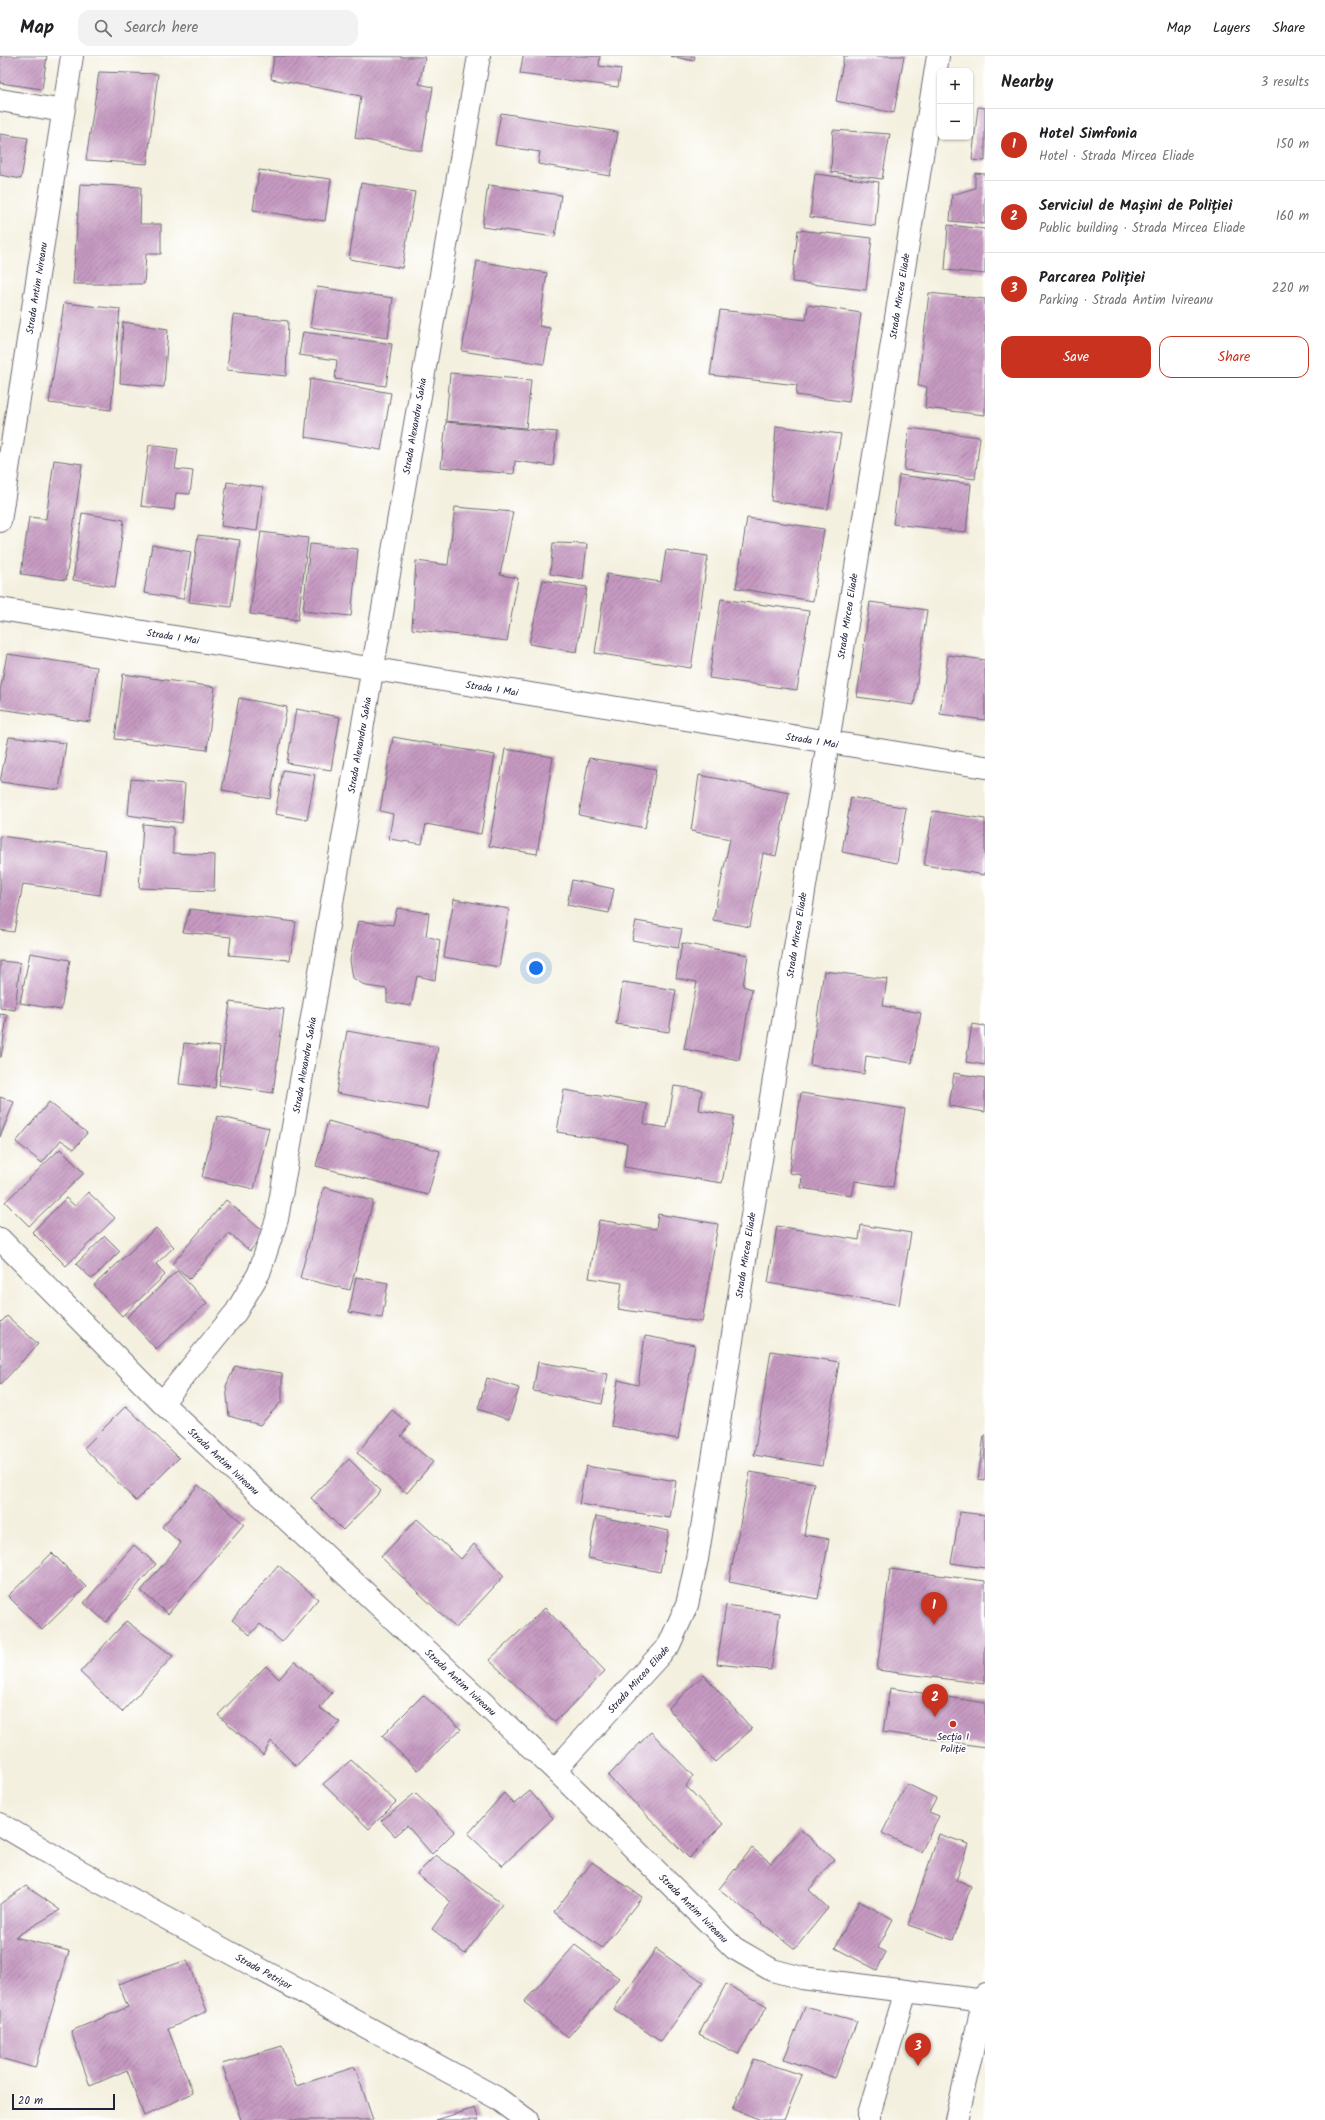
<!DOCTYPE html>
<html lang="en">
<head>
<meta charset="utf-8">
<style>
  body { margin:0; font-family:Kalam,sans-serif; background:#f2f2f2; color:#202124 }
  .controls { position:absolute; right:12px; top:12px; display:grid; overflow:hidden; border-radius:8px; box-shadow:0 1px 3px #0004 }
  .controls button { width:36px; height:36px; display:grid; place-items:center; padding:0; border:0; border-bottom:1px solid #e0e0e0; background:#fff; color:#202124; font:20px sans-serif }
  .scale { position:absolute; left:12px; bottom:10px; width:103px; box-sizing:border-box; padding-left:4px; border:2px solid #22223b; border-top:0; font-size:11px; line-height:14px; white-space:nowrap; color:#22223b; -webkit-text-stroke:3px #fff; paint-order:stroke }
  .you { position:absolute; left:536px; top:912px; width:14px; height:14px; margin:-10px; border:3px solid #fff; border-radius:50%; background:#1a73e8; box-shadow:0 0 0 6px #1a73e833 }
  .badge { display:grid; place-items:center; width:26px; height:26px; border-radius:50%; background:#c8321e; color:#fff; font-size:13px; font-weight:700 }
  .pin { position:absolute; translate:-50% -33px; filter:drop-shadow(0 1px 2px #0008) }
  .pin::after { content:''; position:absolute; top:21px; width:14px; height:12px; background:inherit; clip-path:polygon(0 0,100% 0,50% 100%) }
  .list { margin:0; padding:0; list-style:none }
  h2 { display:flex; justify-content:space-between; align-items:center; height:52px; margin:0; padding:0 16px; font-size:17px }
  h2 small { font-size:13px; font-weight:400; color:#757577 }
  .list li { display:grid; grid-template-columns:26px 1fr auto; gap:12px; align-items:center; box-sizing:border-box; height:72px; padding:0 16px; border-top:1px solid #e0e0e0 }
  .list b { display:block; font-size:15px; white-space:nowrap }
  .list p { margin:0; font-size:13px; white-space:nowrap; color:#757577 }
  .list em { font-size:13px; font-style:normal; color:#757577 }
  .actions { display:flex; gap:8px; padding:12px 16px }
  .actions a { flex:1; padding:9px 0; border:1px solid #c8321e; border-radius:12px; text-align:center; font-size:14px; color:#c8321e }
  .actions .main { background:#c8321e; color:#fff }
  .icon { flex:none; width:22px; height:22px; fill:none; stroke:currentColor; stroke-width:2; stroke-linecap:round; stroke-linejoin:round }
  .map { position:relative; flex:none; width:985px; height:2064px; overflow:hidden }
  header { display:flex; align-items:center; gap:24px; box-sizing:border-box; height:56px; padding:0 20px; background:#fff; border-bottom:1px solid #e0e0e0 }
  header strong { font-size:19px }
  nav { display:flex; gap:22px; margin-inline-start:auto; font-size:14px }
  .search { width:280px; height:36px; background:#f2f2f2; display:flex; align-items:center; gap:10px; box-sizing:border-box; padding:0 14px; border-radius:12px; color:#757577; font-size:15px }
  main { display:flex }
  aside { flex:1; background:#fff }
  .map>svg:first-child { display:block }
  .building { fill:url(#building-hatch) }
  .lines { fill:none; stroke-linecap:round; stroke-linejoin:round }
  .minor-casing { stroke:#6c6a74; stroke-width:24 }
  .minor { stroke:#fff; stroke-width:22 }
  .poi-dot { fill:#c8321e; stroke:#fff; stroke-width:1.5 }
  .labels { text-anchor:middle; stroke-width:3.5; stroke-linejoin:round; paint-order:stroke }
  .street-label { font-size:10px; fill:#22223b; stroke:#fff }
  .poi-label { font-size:10px; fill:#22223b; stroke:#fff }
</style>
</head>
<body>
<header>
<strong>Map</strong>
<div class="search"><svg class="icon" aria-label="search" viewBox="0 0 24 24"><circle cx="10" cy="10" r="6"/><path d="M15 15l6 6"/></svg>Search here</div>
<nav><a>Map</a><a>Layers</a><a>Share</a></nav>
</header>
<main>
<div class="map">
<svg width="985" height="2064" viewBox="0 0 985 2064">
  <defs>
    <pattern id="building-hatch" width="6" height="6" patternUnits="userSpaceOnUse"><rect width="6" height="6" fill="#c69ac1"/><path d="M-1 1l2-2M0 6l6-6M5 7l2-2" fill="none" stroke="#a07d9e"/></pattern>
  </defs>
  <rect width="100%" height="100%" fill="#fff"/>
  <filter id="ink" filterUnits="userSpaceOnUse"><feTurbulence type="fractalNoise" baseFrequency=".025" numOctaves="2"/><feDisplacementMap in="SourceGraphic" scale="8" xChannelSelector="R" yChannelSelector="G"/><feConvolveMatrix kernelMatrix="1 2 1 2 8 2 1 2 1" color-interpolation-filters="sRGB"/></filter>
  <filter id="wash" filterUnits="userSpaceOnUse"><feTurbulence type="fractalNoise" baseFrequency=".012" numOctaves="4" result="noise"/><feDisplacementMap in="SourceGraphic" scale="16" xChannelSelector="R" yChannelSelector="G"/><feGaussianBlur stdDeviation="0.9" result="paint"/><feColorMatrix in="noise" values="0 0 0 0 0 0 0 0 0 0 0 0 0 0 0 0 0 1.4 0 .05"/><feComposite in="paint" operator="in"/></filter>
  <g filter="url(#wash)">
    <rect width="100%" height="100%" fill="#f4f0df"/>
    <g id="blocks">
      <path class="building" d="M 0,0 L 47,0 L 42,33 L 0,27 Z
        M 274,0 L 425,1 L 419,28 L 433,31 L 422,95 L 355,82 L 361,40 L 271,23 Z
        M 523,0 L 600,0 L 599,10 L 621,13 L 618,31 L 520,18 Z
        M 670,0 L 695,0 L 694,5 Z
        M 844,0 L 904,0 L 894,57 L 836,45 Z
        M 99,16 L 158,18 L 147,108 L 86,104 Z
        M 978,51 L 985,52 L 985,105 L 972,104 Z
        M 501,57 L 618,76 L 610,120 L 538,108 L 540,96 L 495,89 Z
        M 833,74 L 890,78 L 882,123 L 831,116 Z
        M 0,78 L 28,82 L 21,123 L 0,119 Z
        M 259,114 L 331,123 L 325,165 L 253,154 Z
        M 975,117 L 985,118 L 985,168 L 950,165 L 952,139 L 975,132 Z
        M 815,118 L 879,126 L 875,170 L 810,161 Z
        M 361,127 L 415,136 L 402,212 L 349,203 Z
        M 80,128 L 141,131 L 140,168 L 161,168 L 161,198 L 146,198 L 144,228 L 73,228 Z
        M 488,129 L 561,139 L 555,181 L 482,171 Z
        M 948,169 L 985,173 L 985,218 L 945,214 Z
        M 798,174 L 872,182 L 866,234 L 792,226 Z
        M 477,205 L 547,217 L 539,270 L 550,272 L 544,308 L 462,295 Z
        M 317,231 L 393,242 L 388,282 L 310,271 Z
        M 929,237 L 985,243 L 985,359 L 925,352 L 927,331 L 918,330 Z
        M 64,247 L 120,253 L 111,354 L 49,347 Z
        M 808,249 L 861,257 L 849,346 L 796,339 L 797,329 L 710,319 L 720,254 L 806,264 Z
        M 233,259 L 288,265 L 286,320 L 227,314 Z
        M 123,266 L 168,273 L 164,331 L 120,327 Z
        M 303,276 L 392,288 L 386,330 L 335,323 L 337,304 L 299,299 Z
        M 450,317 L 531,324 L 526,372 L 446,365 Z
        M 310,323 L 391,337 L 381,394 L 305,381 Z
        M 446,366 L 557,376 L 553,410 L 515,405 L 514,418 L 441,411 Z
        M 776,370 L 841,378 L 828,453 L 771,445 Z
        M 909,372 L 980,381 L 975,423 L 904,414 Z
        M 149,389 L 178,393 L 175,413 L 193,415 L 190,438 L 176,437 L 174,454 L 141,450 Z
        M 54,404 L 82,408 L 66,524 L 21,518 L 29,461 L 46,463 Z
        M 899,419 L 971,428 L 966,476 L 893,468 Z
        M 227,426 L 263,431 L 257,475 L 221,470 Z
        M 455,451 L 513,456 L 500,519 L 518,522 L 507,585 L 412,573 L 416,505 L 448,509 Z
        M 82,457 L 124,464 L 115,531 L 73,524 Z
        M 747,462 L 824,473 L 813,545 L 736,532 Z
        M 261,476 L 308,482 L 298,564 L 250,558 Z
        M 198,479 L 240,484 L 231,551 L 189,546 Z
        M 553,487 L 587,488 L 583,523 L 550,518 Z
        M 310,488 L 358,493 L 351,560 L 303,555 Z
        M 152,489 L 191,496 L 183,543 L 144,537 Z
        M 666,494 L 708,500 L 691,612 L 595,597 L 607,518 L 661,526 Z
        M 543,524 L 587,531 L 577,596 L 529,588 Z
        M 721,543 L 809,555 L 797,634 L 709,622 Z
        M 870,546 L 927,554 L 914,649 L 857,641 Z
        M 7,598 L 97,611 L 90,666 L 0,653 L 0,635 Z
        M 948,599 L 985,604 L 985,664 L 940,658 Z
        M 123,618 L 215,631 L 207,694 L 115,683 Z
        M 239,642 L 287,651 L 270,743 L 222,734 Z
        M 296,653 L 340,661 L 331,714 L 287,707 Z
        M 9,681 L 66,687 L 59,734 L 0,726 Z
        M 393,681 L 495,699 L 481,778 L 426,768 L 422,788 L 389,783 L 393,758 L 380,755 Z
        M 505,693 L 553,701 L 537,798 L 489,790 Z
        M 589,702 L 656,713 L 645,772 L 579,759 Z
        M 283,714 L 315,719 L 307,764 L 275,758 Z
        M 699,719 L 789,736 L 776,800 L 763,797 L 750,871 L 713,864 L 730,783 L 691,775 Z
        M 131,723 L 185,728 L 182,767 L 128,759 Z
        M 851,741 L 906,752 L 897,807 L 842,796 Z
        M 933,755 L 985,763 L 985,819 L 924,809 Z
        M 143,768 L 173,771 L 173,797 L 215,799 L 214,835 L 139,832 Z
        M 0,780 L 106,794 L 100,839 L 23,828 L 14,876 L 0,874 Z
        M 572,824 L 614,833 L 609,857 L 567,849 Z
        M 454,843 L 509,853 L 499,911 L 444,901 Z
        M 397,852 L 429,857 L 426,880 L 440,884 L 435,924 L 417,920 L 411,950 L 387,946 L 387,933 L 366,930 L 353,922 L 350,904 L 358,865 L 393,869 Z
        M 190,853 L 296,866 L 290,904 L 229,899 L 231,881 L 183,876 Z
        M 636,865 L 682,873 L 678,892 L 632,884 Z
        M 682,887 L 748,899 L 743,930 L 752,933 L 739,1004 L 684,993 L 697,926 L 676,922 Z
        M 30,897 L 70,904 L 61,954 L 20,947 Z
        M 0,905 L 20,907 L 15,954 L 0,952 Z
        M 824,915 L 887,923 L 883,950 L 921,957 L 912,1007 L 866,1000 L 864,1018 L 810,1009 Z
        M 623,926 L 676,934 L 669,976 L 616,968 Z
        M 230,946 L 284,953 L 273,1037 L 219,1029 Z
        M 0,958 L 7,959 L 1,1001 L 0,1001 Z
        M 972,968 L 985,970 L 985,1009 L 966,1006 Z
        M 347,975 L 438,991 L 427,1053 L 336,1037 Z
        M 184,987 L 220,991 L 215,1032 L 179,1028 Z
        M 954,1017 L 985,1022 L 985,1056 L 949,1050 Z
        M 674,1030 L 702,1034 L 699,1054 L 734,1060 L 722,1127 L 624,1111 L 627,1087 L 557,1076 L 564,1034 L 647,1048 L 644,1068 L 667,1072 Z
        M 801,1037 L 905,1053 L 893,1131 L 855,1125 L 852,1140 L 801,1132 L 802,1119 L 789,1117 Z
        M 0,1041 L 14,1046 L 0,1081 Z
        M 49,1046 L 87,1077 L 74,1093 L 61,1084 L 42,1107 L 16,1086 Z
        M 217,1060 L 269,1072 L 254,1133 L 202,1121 Z
        M 328,1065 L 440,1095 L 428,1139 L 316,1110 Z
        M 60,1093 L 84,1117 L 29,1170 L 5,1146 Z
        M 324,1131 L 373,1145 L 350,1234 L 300,1222 Z
        M 88,1136 L 115,1162 L 66,1210 L 32,1176 L 66,1142 L 75,1150 Z
        M 226,1144 L 265,1177 L 250,1195 L 229,1177 L 190,1223 L 172,1208 Z
        M 658,1158 L 718,1168 L 702,1266 L 618,1253 L 622,1227 L 589,1222 L 599,1164 L 656,1173 Z
        M 861,1169 L 911,1177 L 899,1249 L 768,1227 L 777,1170 L 859,1184 Z
        M 156,1172 L 174,1191 L 156,1208 L 165,1219 L 122,1260 L 94,1229 Z
        M 105,1180 L 120,1195 L 92,1223 L 76,1208 Z
        M 177,1215 L 207,1247 L 156,1293 L 127,1261 Z
        M 356,1221 L 388,1227 L 382,1262 L 349,1256 Z
        M 7,1260 L 38,1288 L 0,1329 L 0,1267 Z
        M 645,1280 L 695,1289 L 678,1383 L 611,1370 L 618,1324 L 638,1329 Z
        M 771,1295 L 839,1306 L 822,1410 L 754,1399 Z
        M 538,1306 L 608,1318 L 602,1348 L 533,1335 Z
        M 235,1310 L 282,1317 L 282,1345 L 260,1369 L 229,1360 L 226,1330 Z
        M 487,1322 L 519,1332 L 509,1364 L 478,1353 Z
        M 126,1350 L 179,1402 L 136,1445 L 84,1392 Z
        M 392,1354 L 410,1369 L 401,1380 L 433,1406 L 407,1437 L 357,1397 Z
        M 984,1379 L 985,1379 L 985,1424 L 978,1423 Z
        M 349,1403 L 381,1435 L 343,1474 L 311,1442 Z
        M 586,1410 L 676,1425 L 670,1462 L 579,1448 Z
        M 750,1416 L 814,1427 L 804,1479 L 829,1483 L 818,1543 L 729,1526 Z
        M 198,1429 L 244,1468 L 168,1558 L 141,1535 L 181,1487 L 162,1471 Z
        M 960,1456 L 985,1459 L 985,1512 L 951,1507 Z
        M 596,1460 L 669,1475 L 660,1516 L 588,1502 Z
        M 417,1463 L 461,1503 L 474,1488 L 504,1520 L 456,1572 L 381,1501 Z
        M 134,1489 L 156,1508 L 106,1566 L 84,1547 Z
        M 52,1497 L 86,1531 L 42,1574 L 8,1540 Z
        M 278,1509 L 318,1543 L 282,1586 L 260,1568 L 250,1579 L 232,1564 Z
        M 890,1513 L 985,1525 L 985,1628 L 877,1614 Z
        M 726,1549 L 780,1557 L 771,1614 L 717,1608 Z
        M 545,1552 L 605,1615 L 555,1666 L 489,1604 Z
        M 126,1565 L 173,1600 L 122,1656 L 80,1616 Z
        M 295,1605 L 332,1637 L 320,1652 L 340,1666 L 296,1710 L 271,1685 L 263,1699 L 218,1659 L 266,1610 L 279,1623 Z
        M 704,1619 L 752,1673 L 715,1706 L 668,1652 Z
        M 890,1632 L 985,1647 L 985,1691 L 883,1676 Z
        M 423,1639 L 461,1673 L 418,1714 L 382,1680 Z
        M 651,1676 L 693,1720 L 686,1730 L 723,1768 L 689,1802 L 608,1720 Z
        M 351,1704 L 396,1746 L 369,1773 L 323,1728 Z
        M 907,1728 L 936,1742 L 929,1756 L 939,1760 L 921,1796 L 882,1777 Z
        M 530,1735 L 553,1762 L 502,1810 L 468,1778 L 504,1737 L 514,1748 Z
        M 415,1737 L 455,1775 L 432,1798 L 407,1770 L 395,1780 L 381,1765 Z
        M 800,1773 L 834,1803 L 809,1834 L 828,1852 L 795,1893 L 719,1833 L 752,1792 L 771,1807 Z
        M 939,1778 L 968,1788 L 956,1825 L 971,1830 L 953,1884 L 908,1869 Z
        M 436,1799 L 502,1848 L 465,1898 L 432,1873 L 451,1846 L 417,1818 Z
        M 592,1806 L 642,1841 L 602,1892 L 554,1856 Z
        M 26,1830 L 60,1854 L 15,1881 L 69,1895 L 35,2012 L 0,2002 L 0,1848 Z
        M 859,1845 L 893,1863 L 878,1892 L 886,1896 L 877,1914 L 835,1892 Z
        M 575,1889 L 619,1922 L 568,1981 L 524,1946 Z
        M 656,1893 L 703,1926 L 661,1986 L 614,1953 Z
        M 187,1904 L 207,1955 L 168,1973 L 193,2037 L 144,2060 L 127,2014 L 90,2030 L 71,1975 L 128,1951 L 118,1928 Z
        M 726,1928 L 767,1950 L 738,1998 L 699,1978 Z
        M 805,1951 L 857,1965 L 835,2022 L 784,2003 Z
        M 282,1990 L 296,2030 L 355,2011 L 373,2064 L 241,2064 L 222,2008 Z
        M 754,2003 L 802,2019 L 784,2064 L 761,2064 L 733,2053 Z
        M 475,2052 L 479,2064 L 436,2064 Z"/>
    </g>
  </g>
  <g filter="url(#ink)">
    <use href="#blocks" fill-opacity="0" stroke="#6c6a74" stroke-width="1"/>
    <g class="lines">
      <defs>
        <path id="minor" d="M 0,44 L 63,55
          M 0,465 L 72,0
          M 0,553 L 985,711
          M 0,1183 L 162,1347 L 555,1714 L 734,1892 L 772,1914 L 802,1922 L 985,1945
          M 162,1347 L 236,1256 L 259,1217 L 277,1163 L 479,0
          M 555,1714 L 669,1589 L 687,1549 L 697,1503 L 938,0
          M 0,1768 L 76,1813 L 497,2042 L 527,2064
          M 869,2064 L 869,2058 L 906,1935
          M 956,2064 L 985,1939"/>
      </defs>
      <use href="#minor" class="minor-casing"/>
      <use href="#minor" class="minor"/>
    </g>
  </g>
  <circle class="poi-dot" cx="953" cy="1668" r="4"/>
  <g class="labels">
    <g class="street-label">
      <text transform="translate(36 232) rotate(-81)" y="4">Strada Antim Ivireanu</text>
      <text transform="translate(899 240) rotate(-81)" y="4">Strada Mircea Eliade</text>
      <text transform="translate(414 370) rotate(-80)" y="4">Strada Alexandru Sahia</text>
      <text transform="translate(847 560) rotate(-81)" y="4">Strada Mircea Eliade</text>
      <text transform="translate(173 580) rotate(9)" y="4">Strada 1 Mai</text>
      <text transform="translate(492 632) rotate(9)" y="4">Strada 1 Mai</text>
      <text transform="translate(812 684) rotate(9)" y="4">Strada 1 Mai</text>
      <text transform="translate(359 689) rotate(-80)" y="4">Strada Alexandru Sahia</text>
      <text transform="translate(796 879) rotate(-81)" y="4">Strada Mircea Eliade</text>
      <text transform="translate(304 1009) rotate(-80)" y="4">Strada Alexandru Sahia</text>
      <text transform="translate(745 1199) rotate(-81)" y="4">Strada Mircea Eliade</text>
      <text transform="translate(224 1405) rotate(43)" y="4">Strada Antim Ivireanu</text>
      <text transform="translate(638 1623) rotate(-48)" y="4">Strada Mircea Eliade</text>
      <text transform="translate(461 1626) rotate(43)" y="4">Strada Antim Ivireanu</text>
      <text transform="translate(694 1852) rotate(45)" y="4">Strada Antim Ivireanu</text>
      <text transform="translate(264 1915) rotate(29)" y="4">Strada Petrișor</text>
    </g>
    <g class="poi-label">
      <text x="953" y="1684">Secția 1<tspan x="953" dy="12">Poliție</tspan></text>
    </g>
  </g>
</svg>
<div class="controls">
<button>+</button>
<button>−</button>
</div>
<div class="scale">20 m</div>
<div class="you"></div>
<div class="pin badge" style="left:934px;top:1569px">1</div>
<div class="pin badge" style="left:935px;top:1661px">2</div>
<div class="pin badge" style="left:918px;top:2010px">3</div>
</div>
<aside>
<h2>Nearby<small>3 results</small></h2>
<ul class="list">
<li><span class="badge">1</span><div><b>Hotel Simfonia</b><p>Hotel · Strada Mircea Eliade</p></div><em>150 m</em></li>
<li><span class="badge">2</span><div><b>Serviciul de Mașini de Poliției</b><p>Public building · Strada Mircea Eliade</p></div><em>160 m</em></li>
<li><span class="badge">3</span><div><b>Parcarea Poliției</b><p>Parking · Strada Antim Ivireanu</p></div><em>220 m</em></li>
</ul>
<div class="actions"><a class="main">Save</a><a>Share</a></div>
</aside>
</main>
</body>
</html>
